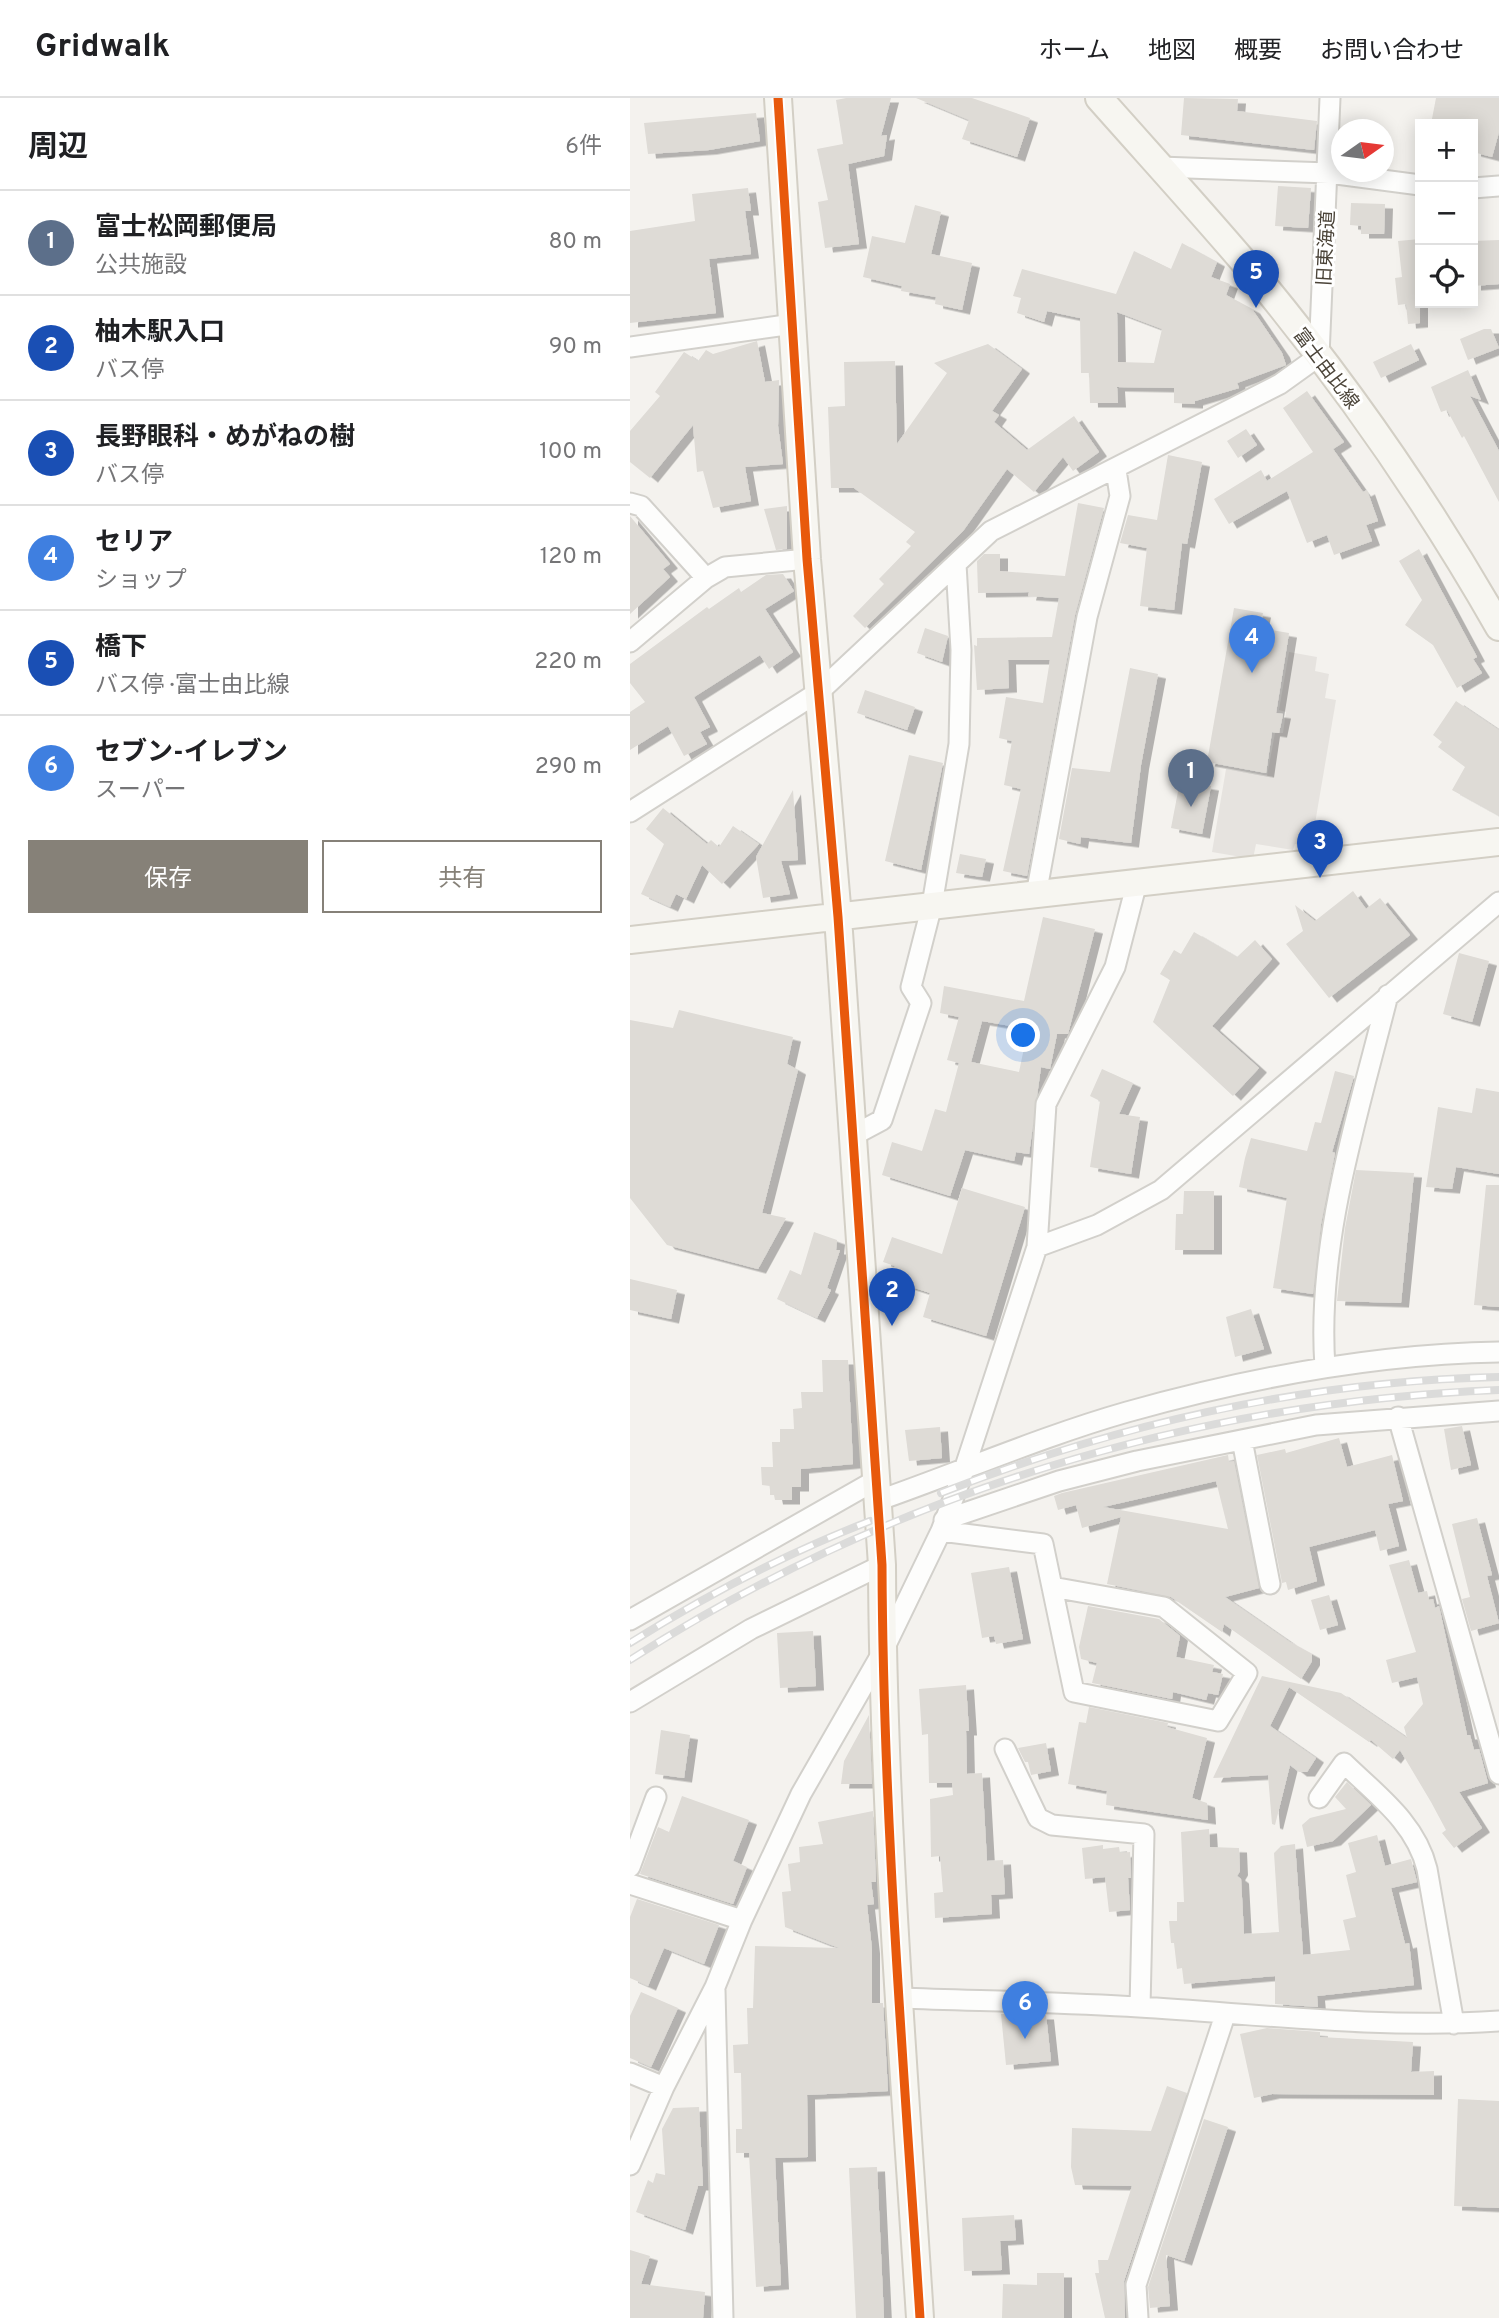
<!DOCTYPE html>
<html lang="ja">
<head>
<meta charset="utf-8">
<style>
  body { margin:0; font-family:Overpass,"Noto Sans JP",sans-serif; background:#f6f6f6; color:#202124 }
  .controls { position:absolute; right:21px; top:21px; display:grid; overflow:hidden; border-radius:0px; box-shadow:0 4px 18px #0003 }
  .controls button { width:63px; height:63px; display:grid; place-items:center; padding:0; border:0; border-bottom:2px solid #e0e0e0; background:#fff; color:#202124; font:35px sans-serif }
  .compass { position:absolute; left:701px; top:21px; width:63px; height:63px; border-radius:50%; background:#fff; box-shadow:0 4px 18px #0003; rotate:76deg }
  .you { position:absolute; left:394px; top:938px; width:24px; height:24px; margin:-18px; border:5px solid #fff; border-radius:50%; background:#1a73e8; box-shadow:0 0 0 10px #1a73e833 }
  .badge { display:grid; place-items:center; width:46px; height:46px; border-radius:50%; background:#868178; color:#fff; font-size:23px; font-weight:700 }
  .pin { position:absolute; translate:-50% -58px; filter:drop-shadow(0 2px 4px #0008) }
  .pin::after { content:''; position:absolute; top:37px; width:24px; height:21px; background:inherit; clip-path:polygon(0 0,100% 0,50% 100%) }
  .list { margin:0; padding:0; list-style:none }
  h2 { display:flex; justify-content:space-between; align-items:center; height:91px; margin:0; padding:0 28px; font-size:30px }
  h2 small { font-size:23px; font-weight:400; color:#757577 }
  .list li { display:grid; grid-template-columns:46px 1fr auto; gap:21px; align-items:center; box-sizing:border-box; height:105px; padding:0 28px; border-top:2px solid #e0e0e0 }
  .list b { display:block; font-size:26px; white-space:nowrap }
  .list p { margin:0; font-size:23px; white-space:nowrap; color:#757577 }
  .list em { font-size:23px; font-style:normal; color:#757577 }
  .actions { display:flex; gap:14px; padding:21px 28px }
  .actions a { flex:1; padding:16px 0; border:2px solid #868178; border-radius:0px; text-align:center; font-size:24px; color:#868178 }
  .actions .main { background:#868178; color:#fff }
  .icon { flex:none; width:38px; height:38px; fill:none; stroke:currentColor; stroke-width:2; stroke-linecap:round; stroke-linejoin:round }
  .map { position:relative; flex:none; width:869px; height:2220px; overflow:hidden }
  header { display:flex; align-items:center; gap:42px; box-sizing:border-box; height:98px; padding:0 35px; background:#fff; border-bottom:2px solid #e0e0e0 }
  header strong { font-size:33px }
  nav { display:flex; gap:38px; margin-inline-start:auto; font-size:24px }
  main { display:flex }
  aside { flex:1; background:#fff }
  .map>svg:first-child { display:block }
  .parking { fill:#e6e3df }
  .building { fill:#dedbd6; fill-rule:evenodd; filter:url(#shadow) }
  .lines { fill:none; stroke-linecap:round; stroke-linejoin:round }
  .street-casing { stroke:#d2d0cb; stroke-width:23 }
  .secondary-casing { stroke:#d3cfc5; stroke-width:30 }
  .street { stroke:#fdfdfc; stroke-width:19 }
  .secondary { stroke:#f7f6f1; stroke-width:26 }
  .rail-casing { stroke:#dbdbda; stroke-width:8 }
  .rail { stroke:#fff; stroke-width:5; stroke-dasharray:16; stroke-linecap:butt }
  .cycleway-casing { stroke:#fff; stroke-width:13 }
  .cycleway { stroke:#e8590c; stroke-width:9 }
  .labels { text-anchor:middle; stroke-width:6; stroke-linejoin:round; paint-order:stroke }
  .street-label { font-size:19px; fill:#4b4439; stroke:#fff }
</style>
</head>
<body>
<header>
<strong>Gridwalk</strong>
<nav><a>ホーム</a><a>地図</a><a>概要</a><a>お問い合わせ</a></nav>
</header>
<main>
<aside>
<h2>周辺<small>6件</small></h2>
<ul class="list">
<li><span class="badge" style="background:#5c6f8a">1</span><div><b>富士松岡郵便局</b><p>公共施設</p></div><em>80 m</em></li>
<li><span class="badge" style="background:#1a4fb4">2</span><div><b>柚木駅入口</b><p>バス停</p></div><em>90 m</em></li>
<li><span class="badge" style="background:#1a4fb4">3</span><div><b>長野眼科・めがねの樹</b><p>バス停</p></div><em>100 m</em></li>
<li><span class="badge" style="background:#3f7fe0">4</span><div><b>セリア</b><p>ショップ</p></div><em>120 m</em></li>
<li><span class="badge" style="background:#1a4fb4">5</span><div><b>橋下</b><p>バス停 · 富士由比線</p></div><em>220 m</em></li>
<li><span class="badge" style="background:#3f7fe0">6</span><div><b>セブン-イレブン</b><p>スーパー</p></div><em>290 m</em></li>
</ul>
<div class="actions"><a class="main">保存</a><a>共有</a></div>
</aside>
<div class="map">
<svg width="869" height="2220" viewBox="0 0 869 2220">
  <defs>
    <filter id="shadow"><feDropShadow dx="8" dy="4.5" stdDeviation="0" flood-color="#0004"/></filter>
  </defs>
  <rect width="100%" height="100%" fill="#f4f2ee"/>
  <path class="parking" d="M 659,554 L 687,559 L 685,573 L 699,576 L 695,600 L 706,602 L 681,749 L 665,746 L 663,752 L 626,746 L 623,761 L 582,754 L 596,671 L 637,678 L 645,635 L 653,635 L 656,614 L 649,612 Z"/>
  <path class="building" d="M 216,0 L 261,0 L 251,38 L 257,37 L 254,58 L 218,66 L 229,146 L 195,150 L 188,104 L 198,102 L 187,51 L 213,46 L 206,2 Z
    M 286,0 L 342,0 L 400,20 L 387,59 L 332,41 L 339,22 Z
    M 554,0 L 608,1 L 607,13 L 687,23 L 684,52 L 551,37 Z
    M 806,0 L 869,0 L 869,34 L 862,59 L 843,54 L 843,26 L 801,26 Z
    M 126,15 L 130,43 L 79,52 L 18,56 L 14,25 Z
    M 648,88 L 681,90 L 678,130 L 645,128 Z
    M 118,90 L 121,113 L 115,113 L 121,156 L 79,161 L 86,215 L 0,225 L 0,133 L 65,123 L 62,96 Z
    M 721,105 L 755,106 L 754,136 L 731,136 L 731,128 L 720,127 Z
    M 285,107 L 311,114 L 301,156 L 342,165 L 332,212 L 305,206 L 306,199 L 271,193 L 272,188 L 233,179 L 242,138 L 275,145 Z
    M 790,141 L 790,225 L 778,226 L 776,206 L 768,207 L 765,180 L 772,179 L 768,143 Z
    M 869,142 L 869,186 L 843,188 L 843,143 Z
    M 552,145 L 587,164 L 581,179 L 600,186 L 596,197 L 622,211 L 652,255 L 656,267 L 607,285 L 609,290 L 565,303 L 565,306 L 544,305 L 544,290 L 487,289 L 488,305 L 460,305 L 459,275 L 451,275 L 450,220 L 417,213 L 414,224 L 387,215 L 391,200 L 383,198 L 392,171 L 486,196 L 504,153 L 541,171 ZM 487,214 L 532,231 L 524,265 L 488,264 Z
    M 854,231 L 861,231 L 869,250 L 838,262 L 830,241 Z
    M 127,243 L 135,284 L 149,282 L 148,328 L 153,366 L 115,369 L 121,403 L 83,410 L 73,373 L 67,374 L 63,327 L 20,380 L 0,364 L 0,333 L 30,298 L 25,294 L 54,254 L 68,263 L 76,252 L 83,256 Z
    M 358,246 L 392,271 L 362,313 L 369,317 L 364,324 L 397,352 L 444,318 L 469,354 L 443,373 L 433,359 L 404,394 L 377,371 L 333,433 L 235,530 L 223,518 L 254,486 L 249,481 L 281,448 L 276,444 L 285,434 L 224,390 L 201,390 L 198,309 L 215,308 L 214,264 L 265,263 L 267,346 L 317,275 L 304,265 Z
    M 781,246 L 789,262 L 751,280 L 743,264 Z
    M 838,272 L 851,302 L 840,298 L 869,353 L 869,404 L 834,338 L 832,340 L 817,312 L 811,314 L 801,289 Z
    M 677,293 L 714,344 L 703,351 L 733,394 L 737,392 L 748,423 L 736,427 L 742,443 L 704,457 L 697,437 L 677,445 L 657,393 L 599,426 L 584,401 L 631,372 L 637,383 L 683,354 L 653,310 Z
    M 616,331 L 627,347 L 608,360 L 597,343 Z
    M 538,357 L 572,364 L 557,446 L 552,445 L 544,512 L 510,508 L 517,450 L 490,445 L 498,417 L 527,422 Z
    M 448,405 L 474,410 L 445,517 L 397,778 L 373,773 L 391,691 L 374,687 L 382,643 L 369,640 L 376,599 L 413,605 L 420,562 L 378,562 L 379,590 L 347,592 L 344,547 L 347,548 L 347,540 L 422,539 L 429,500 L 398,498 L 399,494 L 348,495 L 347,463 L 354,456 L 370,456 L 370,473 L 435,478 Z
    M 157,408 L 157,451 L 146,452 L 134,411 Z
    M 0,418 L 40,466 L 33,471 L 40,479 L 0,516 Z
    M 789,451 L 847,559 L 843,561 L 852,575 L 827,590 L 803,547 L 775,527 L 792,502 L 769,463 Z
    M 153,476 L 164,493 L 135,511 L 163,554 L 139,571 L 130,557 L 64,599 L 80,629 L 70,634 L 77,646 L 54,658 L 38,628 L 0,652 L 0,614 L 15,604 L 0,585 L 0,566 L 77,509 L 79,511 L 109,490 L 111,494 L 136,477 Z
    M 604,510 L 633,515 L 630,530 L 659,535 L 646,615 L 653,616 L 649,635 L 642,634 L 636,675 L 577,664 Z
    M 295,530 L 318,538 L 312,564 L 287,555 Z
    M 500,570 L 528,576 L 511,667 L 501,745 L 451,739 L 450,746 L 429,741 L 442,670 L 480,674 Z
    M 235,592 L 285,609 L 277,632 L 227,615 Z
    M 826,603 L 869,632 L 869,718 L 822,692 L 835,669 L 808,649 L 812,644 L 803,637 Z
    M 279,657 L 313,665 L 291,772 L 255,763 Z
    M 550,683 L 581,688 L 572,736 L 541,730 Z
    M 163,692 L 168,762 L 151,763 L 160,796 L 133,800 L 126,759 Z
    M 33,710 L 77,746 L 81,742 L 89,749 L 103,728 L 129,746 L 92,786 L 72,767 L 56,801 L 46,796 L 40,809 L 11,796 L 34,746 L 16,731 Z
    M 330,756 L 356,761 L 352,779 L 326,775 Z
    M 723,793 L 736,811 L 750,800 L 780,837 L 699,900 L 656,846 L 673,833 L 665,807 L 685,823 Z
    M 413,819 L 465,831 L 438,936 L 427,936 L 420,971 L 411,969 L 399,1056 L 386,1054 L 384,1063 L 335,1052 L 320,1098 L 252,1077 L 262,1044 L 292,1053 L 305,1011 L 316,1014 L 329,965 L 317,962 L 329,919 L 310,915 L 314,888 L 394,903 ZM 352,923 L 398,931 L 389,974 L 341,964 Z
    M 564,834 L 607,859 L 625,842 L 642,861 L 582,928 L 629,970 L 603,998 L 523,924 L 540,882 L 530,876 L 544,852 L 551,856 Z
    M 829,855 L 859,863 L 842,924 L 813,916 Z
    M 49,912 L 163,939 L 157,966 L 168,972 L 132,1115 L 156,1120 L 128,1171 L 37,1147 L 0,1100 L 0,922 L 43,930 Z
    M 472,971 L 503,985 L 489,1016 L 510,1019 L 501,1076 L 460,1069 L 470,1003 L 460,998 Z
    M 705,973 L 724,978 L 702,1054 L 705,1055 L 691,1126 L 683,1196 L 643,1190 L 657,1100 L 609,1089 L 615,1060 L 621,1040 L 677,1053 L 685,1024 L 691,1025 Z
    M 846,990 L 869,994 L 869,1076 L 826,1069 L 822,1091 L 796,1089 L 808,1009 L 842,1015 Z
    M 726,1072 L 784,1075 L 771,1205 L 707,1203 L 715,1130 Z
    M 856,1087 L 869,1087 L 869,1209 L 844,1207 Z
    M 332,1090 L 395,1109 L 356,1238 L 293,1219 L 300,1195 L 260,1182 L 265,1168 L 253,1164 L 262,1139 L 312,1156 Z
    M 554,1093 L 584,1093 L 584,1152 L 545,1152 L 546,1116 L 553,1116 Z
    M 184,1134 L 207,1142 L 206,1152 L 210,1152 L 197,1190 L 201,1192 L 187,1220 L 147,1201 L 160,1172 L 171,1177 Z
    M 0,1181 L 47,1192 L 41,1221 L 0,1212 Z
    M 621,1211 L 634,1251 L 605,1259 L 596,1219 Z
    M 192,1262 L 218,1262 L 223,1366 L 171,1371 L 171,1389 L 162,1389 L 162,1402 L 145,1402 L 144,1397 L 140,1397 L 140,1388 L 132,1387 L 131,1369 L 143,1369 L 142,1344 L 150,1344 L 150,1331 L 164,1331 L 163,1311 L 172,1310 L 171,1294 L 193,1294 Z
    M 832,1328 L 841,1367 L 821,1372 L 814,1331 Z
    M 310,1329 L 312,1360 L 279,1363 L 275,1332 Z
    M 709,1340 L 717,1369 L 762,1357 L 773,1403 L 758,1406 L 769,1448 L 750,1453 L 745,1432 L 679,1449 L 687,1483 L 658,1492 L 656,1484 L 652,1485 L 627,1357 L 655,1351 L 656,1355 Z
    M 598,1357 L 599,1364 L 604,1363 L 629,1490 L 595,1499 L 660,1544 L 682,1556 L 682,1563 L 671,1581 L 594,1526 L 592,1534 L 541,1499 L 477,1486 L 491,1419 L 452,1430 L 446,1407 L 428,1412 L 424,1398 L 432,1395 ZM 586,1383 L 598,1431 L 473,1409 Z
    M 847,1420 L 862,1477 L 857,1478 L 869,1525 L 841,1533 L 832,1501 L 840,1499 L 822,1426 Z
    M 779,1462 L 788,1495 L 797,1493 L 799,1502 L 803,1501 L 805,1510 L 809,1508 L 837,1637 L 840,1637 L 844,1652 L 849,1651 L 858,1685 L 829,1694 L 852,1730 L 824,1750 L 812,1735 L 816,1732 L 801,1704 L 770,1652 L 763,1661 L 741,1642 L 739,1644 L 659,1589 L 640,1628 L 686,1660 L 677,1674 L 669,1674 L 660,1667 L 645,1727 L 642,1726 L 638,1677 L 583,1680 L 632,1578 L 711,1595 L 777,1640 L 774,1629 L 793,1606 L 787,1579 L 762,1585 L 756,1562 L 786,1554 L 759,1467 Z
    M 379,1469 L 393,1541 L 366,1546 L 364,1538 L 352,1540 L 341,1475 Z
    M 699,1497 L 708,1527 L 690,1532 L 681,1502 Z
    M 458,1508 L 529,1521 L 550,1538 L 546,1559 L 584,1567 L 582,1574 L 593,1576 L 588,1597 L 578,1595 L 576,1602 L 543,1594 L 542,1601 L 462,1585 L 467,1565 L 451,1561 L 449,1549 Z
    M 183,1533 L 186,1588 L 150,1590 L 147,1535 Z
    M 336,1587 L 339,1633 L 336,1633 L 337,1676 L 352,1675 L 357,1763 L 373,1762 L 375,1796 L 361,1797 L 362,1816 L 305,1820 L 304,1795 L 313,1794 L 310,1758 L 301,1759 L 300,1701 L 323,1697 L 322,1685 L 299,1685 L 298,1636 L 292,1637 L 289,1591 Z
    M 459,1609 L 538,1625 L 537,1629 L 577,1640 L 562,1700 L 577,1705 L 578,1722 L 476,1707 L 477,1693 L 438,1686 L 449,1624 L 456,1625 Z
    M 239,1617 L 242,1686 L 211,1686 L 214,1663 Z
    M 31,1632 L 60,1637 L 54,1680 L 25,1676 Z
    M 416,1645 L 421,1673 L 401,1677 L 398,1664 L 395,1664 L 388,1650 Z
    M 717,1684 L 741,1707 L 703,1743 L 677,1749 L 672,1727 L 680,1720 L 716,1711 L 705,1699 Z
    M 52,1698 L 119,1722 L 103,1763 L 117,1769 L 103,1806 L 10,1776 L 28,1729 L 39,1734 Z
    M 243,1713 L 246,1784 L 241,1784 L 244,1806 L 237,1807 L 242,1851 L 242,1905 L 253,1905 L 258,1993 L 177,1997 L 178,2059 L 145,2060 L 151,2187 L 126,2189 L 119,2055 L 106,2055 L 106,2031 L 112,2031 L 111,1975 L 104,1975 L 103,1947 L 118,1946 L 117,1910 L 123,1910 L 125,1848 L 209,1850 L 155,1829 L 152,1794 L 161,1793 L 158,1766 L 170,1764 L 169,1749 L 193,1746 L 188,1724 Z
    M 579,1731 L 580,1749 L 609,1750 L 610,1773 L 607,1778 L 611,1781 L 614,1836 L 649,1834 L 644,1755 L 651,1748 L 665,1746 L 673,1857 L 720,1852 L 713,1822 L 726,1819 L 716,1777 L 726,1774 L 718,1745 L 747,1737 L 755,1768 L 781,1761 L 787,1784 L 761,1790 L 775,1846 L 779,1845 L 784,1887 L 687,1898 L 688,1909 L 645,1906 L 645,1878 L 554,1886 L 552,1870 L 547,1871 L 544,1845 L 541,1845 L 539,1823 L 547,1823 L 547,1804 L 554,1804 L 551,1734 Z
    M 473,1747 L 473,1751 L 489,1749 L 490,1755 L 500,1754 L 501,1780 L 498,1780 L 500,1812 L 479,1814 L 475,1779 L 455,1781 L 452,1750 Z
    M 7,1801 L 89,1827 L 74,1866 L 34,1850 L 18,1888 L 0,1880 L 0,1819 Z
    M 11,1894 L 48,1910 L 21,1969 L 0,1960 L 0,1918 Z
    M 371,1916 L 416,1917 L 421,1963 L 376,1967 Z
    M 637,1930 L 690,1934 L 690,1939 L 783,1944 L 781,1974 L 804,1973 L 804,1997 L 642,1996 L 624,2000 L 610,1936 Z
    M 537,1988 L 557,1995 L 494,2183 L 495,2220 L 475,2220 L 465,2175 L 469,2175 L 468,2162 L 478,2162 L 502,2088 L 445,2087 L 441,2069 L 442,2030 L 521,2033 Z
    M 828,2001 L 869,2003 L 869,2110 L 824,2108 Z
    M 69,2009 L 73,2088 L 68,2088 L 55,2132 L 6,2114 L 18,2082 L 23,2085 L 26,2075 L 35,2077 L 32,2031 L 43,2010 Z
    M 574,2021 L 598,2029 L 554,2163 L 536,2157 L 540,2208 L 520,2210 L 518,2189 Z
    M 247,2069 L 254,2220 L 226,2220 L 219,2070 Z
    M 384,2117 L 386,2142 L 370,2143 L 372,2172 L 334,2173 L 332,2120 Z
    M 0,2152 L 20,2158 L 11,2186 L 75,2194 L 73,2220 L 0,2220 Z
    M 407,2175 L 434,2175 L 434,2220 L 372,2220 L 373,2186 L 407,2187 Z"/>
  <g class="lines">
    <defs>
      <path id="street" d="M 530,69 L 699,75 L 790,87
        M 843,90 L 869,88
        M 0,249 L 163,226
        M 0,405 L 11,408 L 76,480
        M 0,544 L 76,480 L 95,469 L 177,461
        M 0,714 L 190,593 L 361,433 L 650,286 L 689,258 L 700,0
        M 406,797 L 457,519 L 490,398 L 486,372
        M 222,1038 L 252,1022 L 291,905 L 281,889 L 302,807 L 329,646 L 331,552 L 326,466
        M 407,1149 L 467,1127 L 531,1092 L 869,804
        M 695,1269 C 686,1144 728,1017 758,897
        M 768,1319 L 869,1676
        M 612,1342 L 640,1486
        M 247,1403 C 330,1374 413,1338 497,1314 C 618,1280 744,1256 869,1254
        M 314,1422 L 429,1383 L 507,1363 L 686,1327 L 869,1313
        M 311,1433 L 413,1446 L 444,1594 L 588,1623 L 617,1575 L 534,1509 L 422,1489
        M 0,1522 L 246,1382
        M 0,1604 L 121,1531 L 252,1467
        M 375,1651 L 408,1720 L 422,1727 L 514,1736 L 510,1909
        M 689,1700 L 714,1665 C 747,1697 786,1725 797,1771 L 824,1926
        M 0,1769 L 26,1699
        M 0,1786 L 112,1822
        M 85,1892 L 93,2220
        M 270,1900 C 349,1903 429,1904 509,1909 C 628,1916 749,1931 869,1923
        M 0,1975 L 34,1989
        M 0,2067 L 34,1989 L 85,1889 L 112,1822 L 171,1696 L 252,1555 L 311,1433 L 334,1372 L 407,1149 L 416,1006 L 485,869 L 507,784
        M 508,2220 L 506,2187 L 595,1917"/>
      <path id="secondary" d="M 148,0 L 177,461 L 208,819 L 252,1467 C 253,1718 274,1970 290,2220
        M 469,0 C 523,61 578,121 631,184 C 720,292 800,408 869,529
        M 0,842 L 869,744"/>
    </defs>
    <use href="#street" class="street-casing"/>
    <use href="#secondary" class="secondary-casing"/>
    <use href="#street" class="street"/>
    <use href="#secondary" class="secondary"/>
    <defs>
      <path id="rail" d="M 311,1395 C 488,1326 678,1283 869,1279
        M 0,1545 C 75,1498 157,1455 240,1423
        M 0,1562 C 259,1396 562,1304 869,1292"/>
    </defs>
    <use href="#rail" class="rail-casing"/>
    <use href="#rail" class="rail"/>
    <defs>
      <path id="cycleway" d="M 148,0 L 177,461 L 208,819 L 252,1467 C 253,1718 274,1970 290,2220"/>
    </defs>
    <use href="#cycleway" class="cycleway-casing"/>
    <use href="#cycleway" class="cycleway"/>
  </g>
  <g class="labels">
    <g class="street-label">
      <text transform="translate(695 150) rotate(-87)" y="7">旧東海道</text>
      <text transform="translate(697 270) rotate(53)" y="7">富士由比線</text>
    </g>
  </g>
</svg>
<div class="controls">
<button>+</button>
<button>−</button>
<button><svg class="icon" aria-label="locate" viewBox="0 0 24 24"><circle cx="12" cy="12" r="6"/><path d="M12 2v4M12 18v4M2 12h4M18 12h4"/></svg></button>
</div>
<svg class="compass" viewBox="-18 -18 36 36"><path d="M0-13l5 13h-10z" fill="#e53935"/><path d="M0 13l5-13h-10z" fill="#757577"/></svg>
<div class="you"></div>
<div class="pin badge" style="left:561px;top:709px;background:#5c6f8a">1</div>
<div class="pin badge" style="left:262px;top:1228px;background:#1a4fb4">2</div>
<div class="pin badge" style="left:690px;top:780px;background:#1a4fb4">3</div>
<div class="pin badge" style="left:622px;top:575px;background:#3f7fe0">4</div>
<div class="pin badge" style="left:626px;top:210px;background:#1a4fb4">5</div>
<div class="pin badge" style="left:395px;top:1941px;background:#3f7fe0">6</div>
</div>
</main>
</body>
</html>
